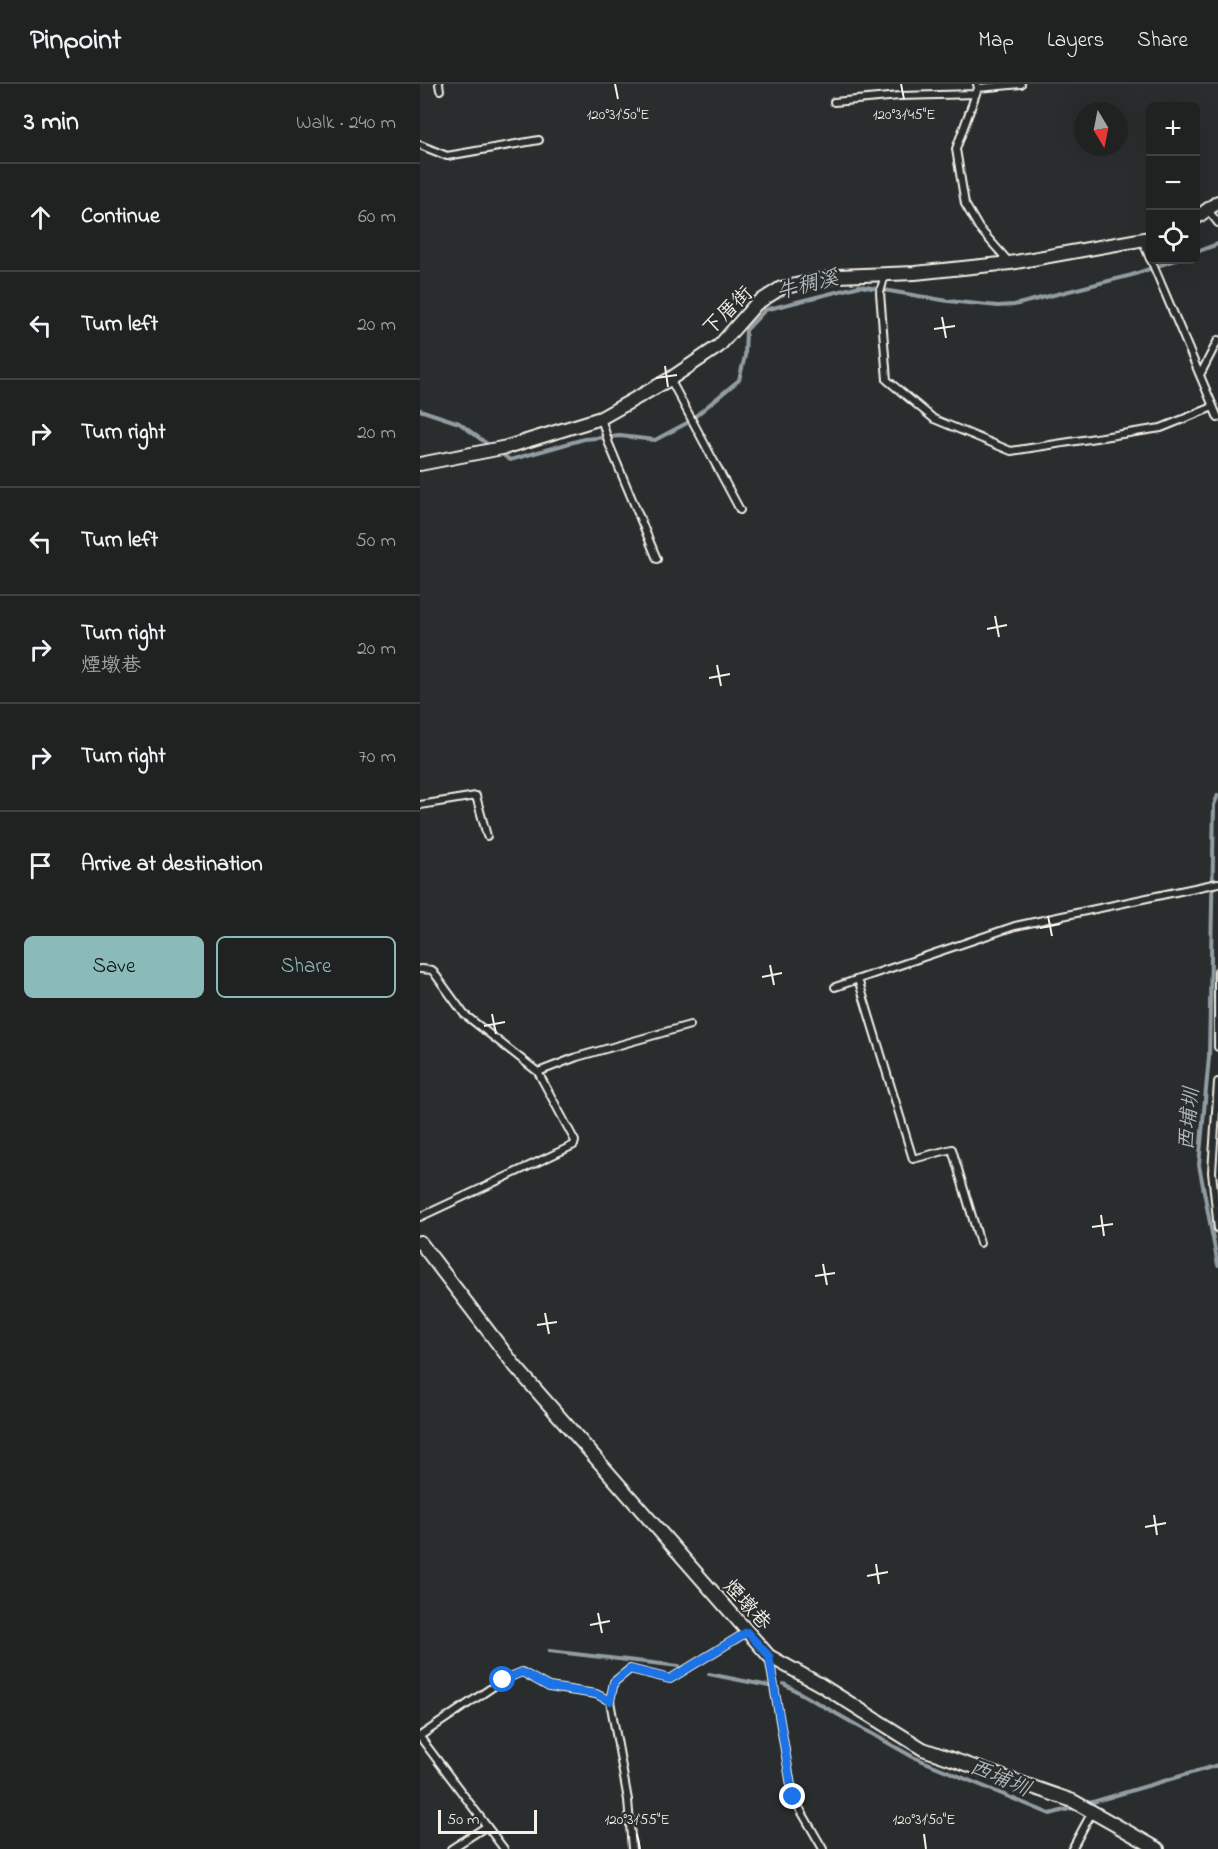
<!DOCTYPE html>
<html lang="en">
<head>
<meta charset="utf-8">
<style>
  body { margin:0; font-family:"Indie Flower","LXGW WenKai TC",sans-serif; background:#282a2a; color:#f1f3f6 }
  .controls { position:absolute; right:18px; top:18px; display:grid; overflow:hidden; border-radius:9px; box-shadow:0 6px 24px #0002 }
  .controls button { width:54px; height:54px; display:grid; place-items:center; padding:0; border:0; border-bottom:2px solid #3d3f40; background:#202222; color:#f1f3f6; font:30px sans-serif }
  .compass { position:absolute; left:654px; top:18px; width:54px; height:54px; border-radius:50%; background:#202222; box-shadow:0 6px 24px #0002; rotate:170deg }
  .scale { position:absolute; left:18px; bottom:15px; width:99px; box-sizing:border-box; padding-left:6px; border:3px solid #f4f1e8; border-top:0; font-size:16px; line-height:21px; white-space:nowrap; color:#f4f1e8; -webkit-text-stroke:4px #2a2d2e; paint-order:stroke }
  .stop { position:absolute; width:18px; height:18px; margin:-14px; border:4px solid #1a73e8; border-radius:50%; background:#fff }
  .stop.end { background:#1a73e8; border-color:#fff; box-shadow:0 2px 6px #0008 }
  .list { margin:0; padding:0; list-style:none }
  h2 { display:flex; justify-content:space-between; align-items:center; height:78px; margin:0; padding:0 24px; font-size:26px }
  h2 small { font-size:20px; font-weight:400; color:#a2a4a5 }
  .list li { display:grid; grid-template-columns:39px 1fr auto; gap:18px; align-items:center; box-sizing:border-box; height:108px; padding:0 24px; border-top:2px solid #3d3f40 }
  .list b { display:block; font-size:22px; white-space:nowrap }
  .list p { margin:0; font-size:20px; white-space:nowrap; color:#a2a4a5 }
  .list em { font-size:20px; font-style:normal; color:#a2a4a5 }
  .actions { display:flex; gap:12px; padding:18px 24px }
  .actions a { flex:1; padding:14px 0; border:2px solid #8bbbb9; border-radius:9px; text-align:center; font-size:21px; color:#8bbbb9 }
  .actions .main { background:#8bbbb9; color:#111 }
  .icon { flex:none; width:33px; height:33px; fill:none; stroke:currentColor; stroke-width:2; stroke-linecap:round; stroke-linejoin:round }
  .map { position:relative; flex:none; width:798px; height:1765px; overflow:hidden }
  header { display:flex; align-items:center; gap:36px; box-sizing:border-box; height:84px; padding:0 30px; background:#202222; border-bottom:2px solid #3d3f40 }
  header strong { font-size:28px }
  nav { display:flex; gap:33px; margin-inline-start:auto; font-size:21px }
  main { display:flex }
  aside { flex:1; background:#202222 }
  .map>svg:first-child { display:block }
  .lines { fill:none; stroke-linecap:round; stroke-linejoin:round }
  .stream { stroke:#929da2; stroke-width:4 }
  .lane-casing { stroke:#f4f1e8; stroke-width:10 }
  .street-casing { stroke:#f4f1e8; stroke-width:16 }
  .lane { stroke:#2a2d2e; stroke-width:6 }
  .street { stroke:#2a2d2e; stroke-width:12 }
  .route { stroke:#1a73e8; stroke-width:8 }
  .ticks { fill:none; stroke:#f4f1e8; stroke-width:2 }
  .labels { text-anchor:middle; stroke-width:4.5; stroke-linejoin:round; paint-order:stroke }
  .street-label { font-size:20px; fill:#f4f1e8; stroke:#2a2d2e }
  .water-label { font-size:21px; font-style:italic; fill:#b2b9ba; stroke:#2a2d2e }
  .ticks-label { font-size:15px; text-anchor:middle; fill:#f4f1e8; stroke:#2a2d2e; stroke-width:4.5; stroke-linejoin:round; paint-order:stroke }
</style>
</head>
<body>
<header>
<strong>Pinpoint</strong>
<nav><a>Map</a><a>Layers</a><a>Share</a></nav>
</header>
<main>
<aside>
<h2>3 min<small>Walk · 240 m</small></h2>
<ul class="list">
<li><svg class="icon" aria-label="ahead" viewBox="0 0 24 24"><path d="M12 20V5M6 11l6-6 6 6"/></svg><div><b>Continue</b></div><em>60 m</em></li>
<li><svg class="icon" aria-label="left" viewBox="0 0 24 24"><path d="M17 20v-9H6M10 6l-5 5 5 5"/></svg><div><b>Turn left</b></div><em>20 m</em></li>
<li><svg class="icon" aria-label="right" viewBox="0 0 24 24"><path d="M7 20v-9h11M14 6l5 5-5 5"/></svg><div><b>Turn right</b></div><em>20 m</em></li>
<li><svg class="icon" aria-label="left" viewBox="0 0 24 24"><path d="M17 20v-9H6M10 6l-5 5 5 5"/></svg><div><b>Turn left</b></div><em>50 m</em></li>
<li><svg class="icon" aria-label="right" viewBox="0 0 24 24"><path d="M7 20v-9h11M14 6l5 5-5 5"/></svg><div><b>Turn right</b><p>煙墩巷</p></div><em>20 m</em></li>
<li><svg class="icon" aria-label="right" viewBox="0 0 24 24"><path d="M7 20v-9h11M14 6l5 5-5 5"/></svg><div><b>Turn right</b></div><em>70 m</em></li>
<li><svg class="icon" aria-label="arrive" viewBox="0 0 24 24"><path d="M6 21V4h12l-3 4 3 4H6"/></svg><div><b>Arrive at destination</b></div></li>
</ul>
<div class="actions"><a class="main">Save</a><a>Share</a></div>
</aside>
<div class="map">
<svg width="798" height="1765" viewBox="0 0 798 1765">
  <rect width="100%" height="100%" fill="#2a2d2e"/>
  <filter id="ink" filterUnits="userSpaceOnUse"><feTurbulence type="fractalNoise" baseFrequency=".0167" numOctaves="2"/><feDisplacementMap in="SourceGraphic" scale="12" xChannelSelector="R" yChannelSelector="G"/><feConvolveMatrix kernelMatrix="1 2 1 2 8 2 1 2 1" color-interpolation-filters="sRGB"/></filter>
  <g filter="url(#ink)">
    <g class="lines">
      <path class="stream" d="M 776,168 L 798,160
        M 0,326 L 39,339 L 70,362
        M 79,368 L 90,376 L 164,355 L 200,352 L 235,356 L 267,339 L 319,296 L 325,272 L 326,246 L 345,226 L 440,202 L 528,217 L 578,222 L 594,221 L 712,191 L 755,176
        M 798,711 L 794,721 L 789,973 L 779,1081 L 798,1181
        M 129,1567 L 259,1582
        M 289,1590 L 349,1602
        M 364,1600 L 493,1673 L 630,1730 L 656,1723
        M 666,1720 L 798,1681"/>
      <defs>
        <path id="lane" d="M 19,0 L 20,6
          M 557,0 L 558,4 L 536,65 L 545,120 L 559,144 L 590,179
          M 558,4 L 601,0
          M 414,18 L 480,12 L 556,10
          M 0,61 L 27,72 L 119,56
          M 788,126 L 798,139
          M 723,158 L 730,175
          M 731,176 L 798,334
          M 465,190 L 460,209 L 467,296 L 514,335 L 591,367 L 741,344 L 793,323
          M 780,291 L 798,256
          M 250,295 L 320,426
          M 181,334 L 189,360 L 237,475
          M 0,721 L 56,712 L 67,752
          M 0,885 L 12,886 L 44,930 L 118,988 L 155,1057 L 154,1061 L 0,1133
          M 798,887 L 798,963
          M 438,895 L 493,1075 L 532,1065 L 560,1159
          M 415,903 L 595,842 L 798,799
          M 118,988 L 157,973 L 270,941
          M 798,998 L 792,1088 L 798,1145
          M 349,1573 L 373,1713 L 403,1765
          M 190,1617 L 208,1716 L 212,1765
          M 0,1652 L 83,1596 L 102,1588 L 129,1603 L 176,1610 L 190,1617 L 194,1598 L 210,1585 L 250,1595 L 327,1548
          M 0,1653 L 84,1765
          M 31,1765 L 67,1742
          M 652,1765 L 672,1728"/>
        <path id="street" d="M 776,134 L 798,118
          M 0,380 L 87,363 L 181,334 L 250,295 L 299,262 L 336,220 L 361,204 L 418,192 L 495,189 L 590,179 L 730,154
          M 0,1158 L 95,1282 L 349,1572 L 401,1601 L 503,1665 L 653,1717 L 738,1765"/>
      </defs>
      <use href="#lane" class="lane-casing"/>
      <use href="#street" class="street-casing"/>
      <use href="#lane" class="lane"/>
      <use href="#street" class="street"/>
    </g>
  </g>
  <g class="lines" filter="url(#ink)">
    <path class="route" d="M 83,1596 L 102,1588 L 129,1603 L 176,1610 L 190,1617 L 194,1598 L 210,1585 L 250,1595 L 327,1548 L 349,1572 L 373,1713"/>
  </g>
  <path class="ticks" d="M 195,0 L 198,15M 481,0 L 484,15M 522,233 L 526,254M 514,245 L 535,242M 245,282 L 248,303M 236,294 L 257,291M 575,532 L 579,553M 567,545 L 587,541M 297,581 L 301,602M 289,594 L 310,590M 628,832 L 632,852M 620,844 L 640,840M 350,881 L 354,901M 342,893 L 362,889M 72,930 L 76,950M 64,942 L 85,938M 681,1131 L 684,1152M 672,1143 L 693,1140M 403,1180 L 407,1201M 395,1192 L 415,1189M 125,1229 L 129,1250M 117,1241 L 137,1238M 734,1431 L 737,1451M 725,1443 L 746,1439M 456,1480 L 459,1500M 447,1492 L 468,1488M 178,1529 L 182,1549M 170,1541 L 190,1537M 217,1750 L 220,1765M 504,1750 L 506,1765"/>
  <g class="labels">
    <g class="street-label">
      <text transform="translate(307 226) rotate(-44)" y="7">下厝街</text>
      <text transform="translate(328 1520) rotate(48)" y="7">煙墩巷</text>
    </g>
    <g class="water-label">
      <text transform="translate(387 200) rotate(-14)" y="7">牛稠溪</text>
      <text transform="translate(768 1035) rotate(-85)" y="7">西埔圳</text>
      <text transform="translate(580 1693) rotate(23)" y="7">西埔圳</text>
    </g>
  </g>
  <g class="ticks-label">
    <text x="198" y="35">120°31'50"E</text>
    <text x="484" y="35">120°31'45"E</text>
    <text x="217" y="1740">120°31'55"E</text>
    <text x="504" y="1740">120°31'50"E</text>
  </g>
</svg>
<div class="controls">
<button>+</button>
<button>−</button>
<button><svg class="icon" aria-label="locate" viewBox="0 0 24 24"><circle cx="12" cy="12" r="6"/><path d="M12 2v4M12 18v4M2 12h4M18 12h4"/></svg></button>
</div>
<svg class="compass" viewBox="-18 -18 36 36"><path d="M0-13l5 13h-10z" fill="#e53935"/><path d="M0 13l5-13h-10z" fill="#a2a4a5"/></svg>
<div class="scale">50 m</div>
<div class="stop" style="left:83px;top:1596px"></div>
<div class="stop end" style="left:373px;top:1713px"></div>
</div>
</main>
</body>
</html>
